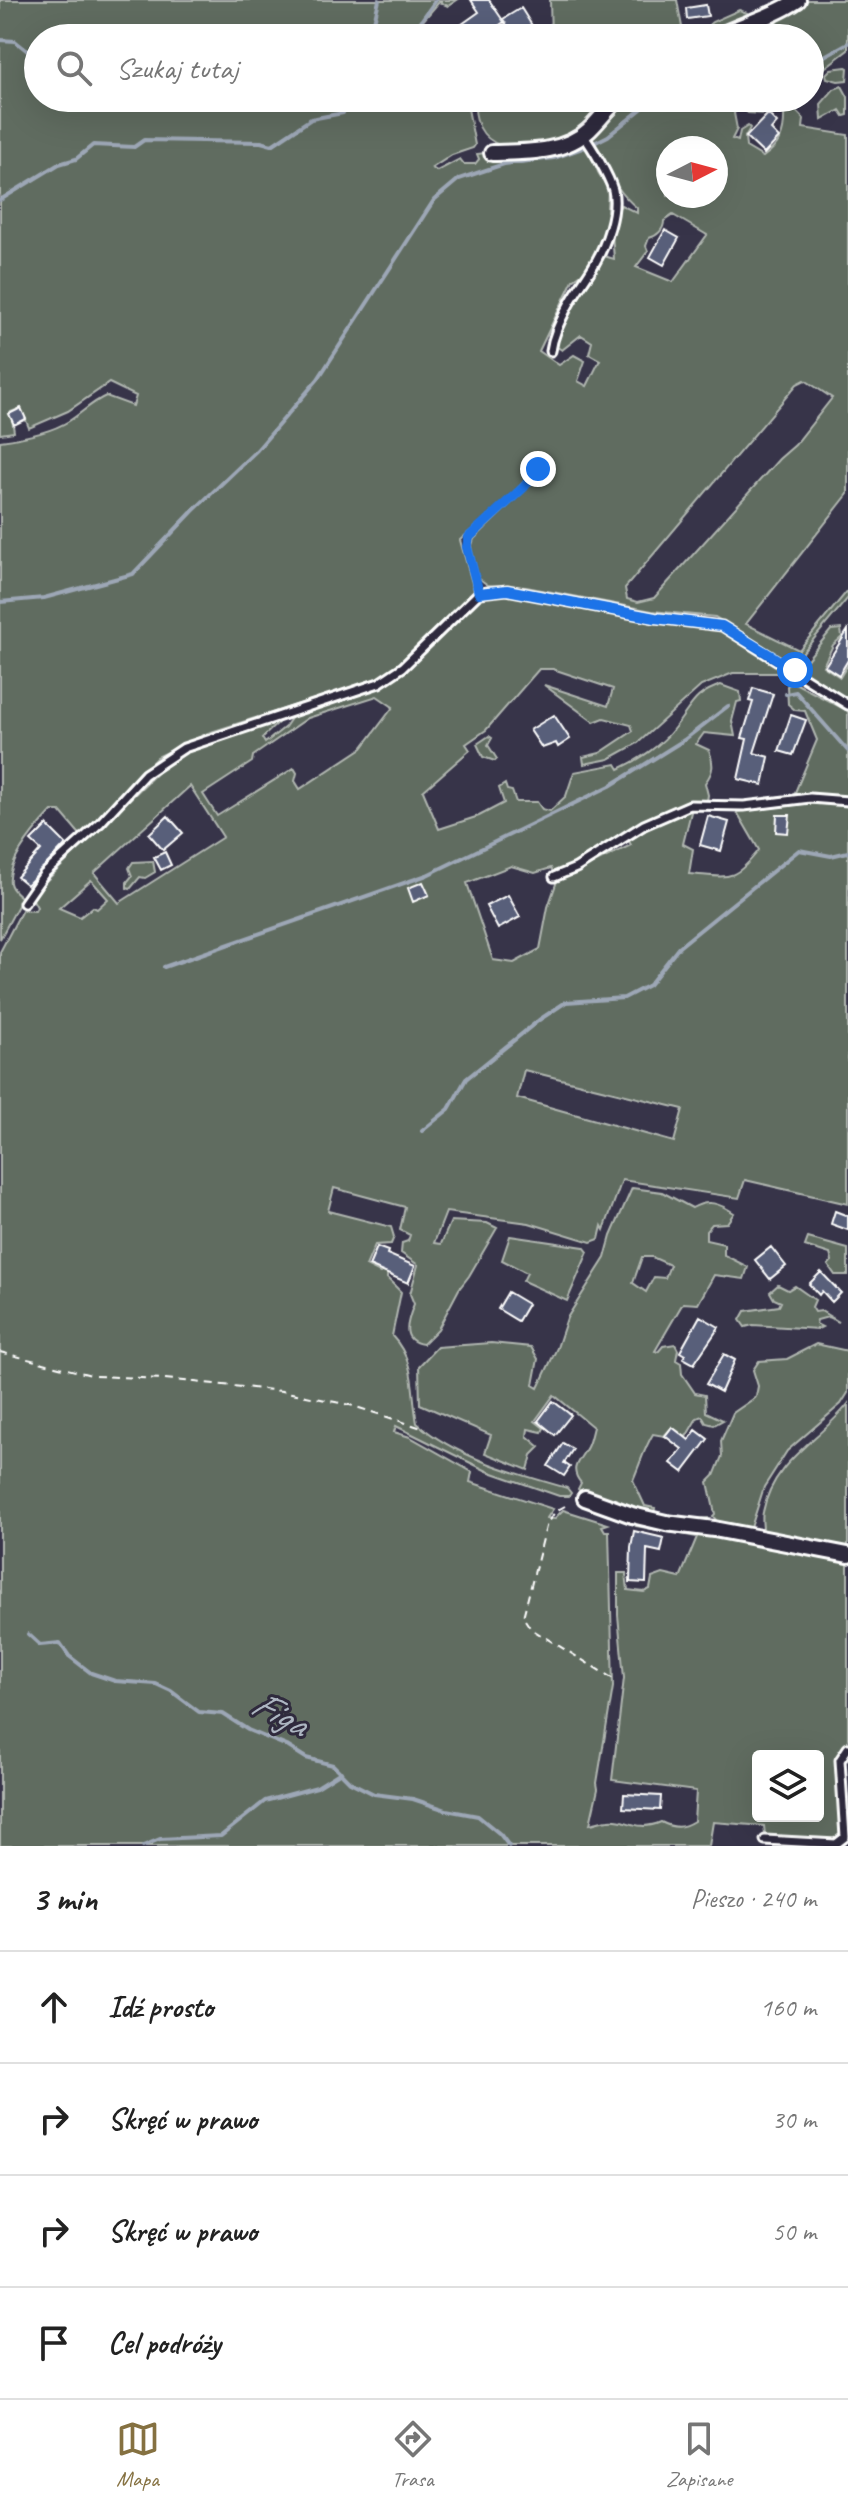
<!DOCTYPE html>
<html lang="pl">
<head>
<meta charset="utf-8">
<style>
  body { margin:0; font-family:Caveat,sans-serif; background:#f2f2f2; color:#222 }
  .controls { position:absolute; right:24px; bottom:24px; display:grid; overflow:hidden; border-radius:8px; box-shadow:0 8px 32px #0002 }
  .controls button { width:72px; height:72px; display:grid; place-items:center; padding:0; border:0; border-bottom:2px solid #e0e0e0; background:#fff; color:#222; font:40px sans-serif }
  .compass { position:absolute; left:656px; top:136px; width:72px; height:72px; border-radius:50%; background:#fff; box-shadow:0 8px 32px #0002; rotate:84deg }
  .stop { position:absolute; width:24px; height:24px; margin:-18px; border:6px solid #1a73e8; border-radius:50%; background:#fff }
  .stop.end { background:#1a73e8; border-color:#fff; box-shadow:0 2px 8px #0008 }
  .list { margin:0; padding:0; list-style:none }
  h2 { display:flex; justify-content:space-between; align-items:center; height:104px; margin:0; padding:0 32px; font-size:34px }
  h2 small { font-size:26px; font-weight:400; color:#767676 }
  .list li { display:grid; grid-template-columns:52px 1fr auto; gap:24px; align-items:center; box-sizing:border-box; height:112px; padding:0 32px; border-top:2px solid #e0e0e0 }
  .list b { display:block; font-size:30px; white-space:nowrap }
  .list em { font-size:26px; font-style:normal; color:#767676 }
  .icon { flex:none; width:44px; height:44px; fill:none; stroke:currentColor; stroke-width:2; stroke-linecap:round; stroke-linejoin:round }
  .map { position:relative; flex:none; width:848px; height:1846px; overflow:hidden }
  .search { position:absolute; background:#fff; box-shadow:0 8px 32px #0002; left:24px; right:24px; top:24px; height:88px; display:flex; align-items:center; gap:20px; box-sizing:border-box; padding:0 28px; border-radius:44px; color:#767676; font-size:30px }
  .sheet { height:552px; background:#fff }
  nav { display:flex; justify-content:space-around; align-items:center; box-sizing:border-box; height:112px; border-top:2px solid #e0e0e0; background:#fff; font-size:22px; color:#767676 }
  nav a { display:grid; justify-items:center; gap:4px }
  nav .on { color:#857141 }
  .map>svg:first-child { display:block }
  .green { fill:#606c61; stroke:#b0b6b0; stroke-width:2; fill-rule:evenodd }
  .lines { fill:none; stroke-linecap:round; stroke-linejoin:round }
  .stream { stroke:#9da7b6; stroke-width:4 }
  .building { fill:#585e7a; stroke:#fff; stroke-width:2 }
  .lane-casing { stroke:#fff; stroke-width:13 }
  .street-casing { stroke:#fff; stroke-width:20 }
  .path { stroke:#fff; stroke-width:2; stroke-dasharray:8 6; stroke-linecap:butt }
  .lane { stroke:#2f2a3d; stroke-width:7 }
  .street { stroke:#2f2a3d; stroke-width:14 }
  .route { stroke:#1a73e8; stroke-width:10 }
  .labels { text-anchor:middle; stroke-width:6; stroke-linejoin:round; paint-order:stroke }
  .water-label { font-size:40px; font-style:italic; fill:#adb6c2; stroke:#2f2a3d }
</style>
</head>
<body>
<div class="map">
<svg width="848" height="1846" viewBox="0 0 848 1846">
  <rect width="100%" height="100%" fill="#373449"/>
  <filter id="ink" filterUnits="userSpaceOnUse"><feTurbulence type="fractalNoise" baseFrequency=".0125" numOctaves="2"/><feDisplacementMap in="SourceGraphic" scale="16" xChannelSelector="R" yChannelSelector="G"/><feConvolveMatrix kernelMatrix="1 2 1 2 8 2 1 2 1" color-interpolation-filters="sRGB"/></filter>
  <g filter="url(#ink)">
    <path class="green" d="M 0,0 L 457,0 L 448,6 L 439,2 L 422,22 L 419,38 L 38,38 L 38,98 L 466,98 L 475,145 L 473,148 L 452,155 L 432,168 L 437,171 L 460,159 L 464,164 L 475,164 L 479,159 L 477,154 L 581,141 L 588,144 L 598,172 L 608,189 L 607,211 L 610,212 L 600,249 L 587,270 L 573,280 L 539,351 L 559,365 L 574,355 L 585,361 L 578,381 L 587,386 L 600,360 L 589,354 L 592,342 L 581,335 L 562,350 L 557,347 C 559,320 574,304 588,284 C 594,275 599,265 604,256 L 614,259 C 613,240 608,221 621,205 L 637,213 L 637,208 C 607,183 609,162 588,137 L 627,98 L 707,98 L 713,103 L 730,110 L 730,98 L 746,98 L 750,101 L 752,98 L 758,98 L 755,102 L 767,108 L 765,114 L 748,113 L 740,107 L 734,113 L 737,129 L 732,139 L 738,141 L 740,131 L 748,126 L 750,128 L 745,137 L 746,147 L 763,157 C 780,145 785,133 784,113 L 794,109 L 804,119 L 803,128 L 848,135 L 848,494 L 746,624 L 799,650 L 848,590 L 848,598 L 793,664 L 715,617 L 652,611 L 526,587 L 488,585 L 478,578 L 471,548 L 474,539 L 538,477 L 550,481 L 554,472 L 537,462 C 520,494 488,517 460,540 L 474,590 L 393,669 L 375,680 L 208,733 L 157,757 L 82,837 L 60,811 L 52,811 C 38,826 7,861 10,883 C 11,890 18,894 22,898 L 0,939 L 0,441 C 22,438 50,433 69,421 C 82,413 92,402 106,396 L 133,406 L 136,396 L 109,383 L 68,411 L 29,428 L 21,408 L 11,412 L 14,432 L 0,434 ZM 668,148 L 716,148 L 716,196 L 668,196 ZM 673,215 L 707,235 L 673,282 L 636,267 L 648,251 L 646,246 L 649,238 C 657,236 664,230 664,221 ZM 805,380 L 832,398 L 795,445 L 779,459 L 654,598 L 638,602 L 627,599 L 625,588 L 797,384 Z
      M 550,0 L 677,0 L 682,27 L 674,31 L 673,38 L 551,38 Z
      M 806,0 L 848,0 L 848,50 L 810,79 L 810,38 L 741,38 C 751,20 787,12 806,0 Z
      M 739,10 L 750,14 L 703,38 L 698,35 L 712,22 Z
      M 846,67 L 848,68 L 847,80 L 838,81 L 827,78 L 826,74 L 831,69 Z
      M 842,86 L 848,97 L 848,115 L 844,116 L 840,110 L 822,120 L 821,104 L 834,89 Z
      M 475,98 L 615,98 C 604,109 592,127 579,133 C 538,153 471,163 475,98 Z
      M 503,592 L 720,628 L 789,670 L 787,673 L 733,673 L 701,686 L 638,743 L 609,759 L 584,764 L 583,757 L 600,753 L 633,731 L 631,725 L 604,718 L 594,722 L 544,685 L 608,706 L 613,689 L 553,669 L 539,669 L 486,730 L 466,744 L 470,750 L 423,791 L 439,829 L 479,816 L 504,803 L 499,788 L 505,784 L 507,790 L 512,791 L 516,802 L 537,802 L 542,809 L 550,811 L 566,796 L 574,772 L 616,764 L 619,769 C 639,760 662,745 675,727 C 692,706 693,694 721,685 L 740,692 L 741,701 L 737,702 L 732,721 L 735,736 L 704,733 L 696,744 L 709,750 C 714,764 714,771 705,783 L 708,795 L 707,801 L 690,803 L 554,874 L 551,868 L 535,873 L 511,866 L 467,883 L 493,960 L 514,963 L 540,949 L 548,907 L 557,881 L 631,845 L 629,841 L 668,816 L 692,808 L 683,844 L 693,849 L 689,874 C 729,877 733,883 759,850 L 737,812 L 810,803 L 835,805 L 848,803 L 848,1204 L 745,1180 L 739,1198 L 622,1180 L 604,1230 L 602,1226 L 599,1239 L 591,1242 L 529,1223 L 446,1212 L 434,1243 L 441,1244 L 451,1221 L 487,1223 L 497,1228 L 469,1276 L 459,1289 L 438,1329 L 423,1344 C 399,1341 408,1320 414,1304 L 410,1294 L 418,1265 L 401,1253 L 402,1243 L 408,1241 L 410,1235 L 400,1230 L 405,1207 L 334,1188 L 328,1211 L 391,1227 L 394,1237 L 391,1244 L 375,1245 L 366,1266 L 380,1273 L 385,1266 L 388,1266 L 387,1278 L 401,1292 L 392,1336 C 416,1361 411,1391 417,1423 C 456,1458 518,1474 567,1488 L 571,1493 L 569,1496 L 559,1496 L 487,1471 L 396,1426 L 394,1432 L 410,1437 L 472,1472 L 470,1482 L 553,1509 L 547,1518 L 554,1519 L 563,1510 L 608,1524 L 602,1526 L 605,1531 L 609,1531 L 613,1687 L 597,1783 L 598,1789 L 590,1824 C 596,1823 603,1820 609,1820 C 626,1817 636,1833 661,1822 C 673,1828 681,1829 694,1821 L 696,1791 L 612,1780 L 624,1678 L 618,1615 L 618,1573 L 626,1573 L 628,1590 L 644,1592 L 650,1589 L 652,1578 L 663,1574 L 680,1578 L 697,1537 L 636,1526 L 639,1520 L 848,1558 L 848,1745 L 841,1752 L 838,1761 L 842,1839 L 829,1841 L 765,1835 L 764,1826 L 713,1822 L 709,1846 L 0,1846 L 0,952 L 22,910 L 35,911 L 37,907 L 32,898 L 41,886 L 170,760 L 191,748 L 282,719 L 262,738 L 265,743 L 285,727 L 294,714 L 365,692 L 386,683 L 408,667 L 480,596 ZM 377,696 L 393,707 L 362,748 L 300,789 L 295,781 L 297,773 L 294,768 L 217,816 L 203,794 L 252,762 L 253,756 L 308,718 ZM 190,786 L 223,837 L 119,903 L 94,873 ZM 91,880 L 108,899 L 97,909 L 93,907 L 80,917 L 59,908 ZM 524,1070 L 683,1109 L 674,1142 L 517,1098 ZM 758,1756 L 818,1756 L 818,1816 L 758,1816 Z
      M 841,629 L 842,637 L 833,645 L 823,666 L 840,677 L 848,664 L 848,700 L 812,679 L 804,671 L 805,662 L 831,630 Z
      M 793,682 L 848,711 L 848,797 L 793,797 L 817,740 L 805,711 L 795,710 L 788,704 L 787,686 Z
      M 489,736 L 492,738 L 488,745 L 497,759 L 495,761 L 483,757 L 477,744 Z
      M 153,861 L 155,872 L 145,878 L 140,877 L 130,889 L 127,888 L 127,882 L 132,876 L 129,868 L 133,862 Z
      M 632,1188 L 662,1192 L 692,1208 C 708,1199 719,1203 734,1213 L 727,1223 L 712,1224 L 706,1231 L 706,1240 L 724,1244 L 724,1255 L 748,1267 L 744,1279 L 714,1275 L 698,1304 L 683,1303 L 655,1351 L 658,1352 L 663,1346 L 675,1344 L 678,1350 L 676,1360 L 681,1363 L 682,1374 L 695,1393 L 705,1395 L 706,1412 L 723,1420 L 714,1425 L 706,1423 L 702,1416 L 697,1418 L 686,1437 L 672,1427 L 664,1436 L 653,1434 C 644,1449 640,1464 633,1480 L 645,1506 L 655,1508 L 654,1514 L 685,1520 L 708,1518 L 711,1526 L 654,1517 L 583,1493 L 578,1489 L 581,1483 C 568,1467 580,1461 587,1447 C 590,1441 591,1434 593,1427 L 554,1395 L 535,1421 L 544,1428 L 542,1432 L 528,1429 L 527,1436 L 540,1447 L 532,1455 L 528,1470 L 485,1453 L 491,1435 L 420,1404 L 419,1366 L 437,1347 L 491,1343 L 531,1347 L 538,1359 L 533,1385 L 538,1388 L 557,1348 L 567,1318 L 605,1258 L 611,1236 ZM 642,1257 L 652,1257 L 670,1265 L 665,1278 L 654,1277 L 646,1292 L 633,1283 Z
      M 510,1236 L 584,1247 L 588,1252 L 567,1301 L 523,1281 L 527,1273 L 502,1260 Z
      M 808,1238 L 848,1249 L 848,1275 L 835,1275 L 828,1265 L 832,1261 L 830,1254 L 805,1246 Z
      M 778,1285 L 788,1290 L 795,1286 L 815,1300 L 812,1307 L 815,1312 L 821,1311 L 839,1322 L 828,1317 L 817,1320 L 816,1324 L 822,1327 L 818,1329 L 753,1325 L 745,1327 L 740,1320 L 745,1311 L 779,1306 L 781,1302 L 774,1299 L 770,1292 Z
      M 816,1344 L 848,1351 L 848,1393 L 841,1404 L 787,1451 L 764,1487 L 749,1534 L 719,1524 L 713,1516 L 715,1514 L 708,1482 L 714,1476 L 722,1456 L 721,1441 L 733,1413 L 756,1397 L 758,1386 L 753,1370 L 759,1361 L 787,1359 Z
      M 848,1404 L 848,1552 L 763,1537 C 764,1529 761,1520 763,1512 C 773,1460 818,1442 848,1404 Z"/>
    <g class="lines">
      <path class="stream" d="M 367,38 L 371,36 L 379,0
        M 409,38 L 436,0
        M 0,40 L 15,41 L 30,53 L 38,51
        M 810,64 L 848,43
        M 594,143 L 608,136 L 655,98
        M 0,200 L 59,164 L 76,159 L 93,145 L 134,147 L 144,140 L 261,142 L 272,145 L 311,119 L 343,113 L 349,98
        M 0,602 L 44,598 L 133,574 L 193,511 L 257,450 L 318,379 L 434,200 L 459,179 L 504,164 L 554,158 L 588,146
        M 786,694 L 796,692 L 848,751
        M 164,967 L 427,875 L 610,786 L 684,740 L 728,706
        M 422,1131 L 449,1109 L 466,1079 L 539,1020 L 566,1002 L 624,998 L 649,985 L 679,947 L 799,850 L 831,856 L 848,852
        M 28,1634 L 40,1645 L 60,1643 L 69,1656 L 91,1673 L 115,1681 L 156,1684 L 171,1691 L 199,1712 L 223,1714 L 248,1730 L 287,1746 L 306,1758 L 333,1765 L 350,1782 L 374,1794 L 413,1799 L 446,1810 L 478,1816 L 500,1834 L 509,1846
        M 143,1846 L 160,1839 L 221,1836 L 265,1801 L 317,1787 L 341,1772"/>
    </g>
    <path class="building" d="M 471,0 L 489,0 L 504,22 L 481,38 L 461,38 L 455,29 L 479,12 Z
      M 706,5 L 708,16 L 687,19 L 686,8 Z
      M 521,8 L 536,32 L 527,38 L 522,33 L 515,38 L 503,19 Z
      M 768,114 L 777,123 L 771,130 L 779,138 L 764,154 L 746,137 Z
      M 665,230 L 679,238 L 664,265 L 650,257 Z
      M 21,408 L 26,419 L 14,425 L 9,414 Z
      M 848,630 L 848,660 L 839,675 L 825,666 Z
      M 753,688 L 773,694 L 754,753 L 769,757 L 763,785 L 738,779 L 747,739 L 742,738 L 753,702 L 749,701 Z
      M 554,715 L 570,739 L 558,747 L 556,743 L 542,748 L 530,730 Z
      M 791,715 L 806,720 L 793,755 L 779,751 Z
      M 777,815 L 790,815 L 788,833 L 776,832 Z
      M 168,816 L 183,833 L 163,850 L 149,834 Z
      M 708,816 L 729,822 L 721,851 L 700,845 Z
      M 47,825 L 66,844 L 27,885 L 17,877 L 41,850 L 31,841 Z
      M 165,852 L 171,865 L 161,870 L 154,857 Z
      M 423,882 L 429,895 L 413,902 L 408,888 Z
      M 508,895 L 520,917 L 498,929 L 486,906 Z
      M 835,1211 L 848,1216 L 848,1230 L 831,1224 Z
      M 377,1247 L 388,1251 L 387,1254 L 415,1266 L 408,1283 L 369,1266 Z
      M 771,1247 L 786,1266 L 770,1279 L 755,1260 Z
      M 821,1272 L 841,1293 L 832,1302 L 822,1291 L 819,1295 L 809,1284 Z
      M 508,1292 L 528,1304 L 518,1321 L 498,1309 Z
      M 700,1316 L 719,1327 L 694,1364 L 683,1358 L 685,1355 L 680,1352 Z
      M 724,1354 L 735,1360 L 721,1392 L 706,1384 Z
      M 553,1401 L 571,1415 L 555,1435 L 538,1421 Z
      M 672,1427 L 689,1440 L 696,1430 L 708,1439 L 683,1472 L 671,1463 L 682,1449 L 665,1436 Z
      M 563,1443 L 573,1449 L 564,1463 L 570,1467 L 564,1476 L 548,1466 Z
      M 634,1531 L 664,1538 L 661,1552 L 647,1549 L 646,1583 L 630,1582 L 631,1547 Z
      M 624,1794 L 661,1796 L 660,1810 L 623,1808 Z"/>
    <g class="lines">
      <defs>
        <path id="lane" d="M 551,351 C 553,336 559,324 566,310 C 574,293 586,279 595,263 C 606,244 618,212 613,190 C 609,176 592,147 583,135
          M 554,877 L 576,868 L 644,825 L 690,805 L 744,806 L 810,798 L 848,801
          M 24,903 L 44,874 L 100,823 L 145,774 L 184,748 L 379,683 L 403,667 L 479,593 L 507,590 L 655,618 L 722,626 L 848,705
          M 765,1840 L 836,1844 L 845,1837 L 840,1760 L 848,1748"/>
        <path id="street" d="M 715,38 C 742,24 773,17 798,0
          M 492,153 C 524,152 564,154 589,130 C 600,120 608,107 620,98
          M 585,1498 L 632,1515 L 666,1523 L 714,1529 L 848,1555"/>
      </defs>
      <use href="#lane" class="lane-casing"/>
      <use href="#street" class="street-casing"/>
      <path class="path" d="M 476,584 L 467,547 L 469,537 L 524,487 L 538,469 L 549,475
        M 0,1352 L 95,1376 L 165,1379 L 282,1391 L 350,1405 L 425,1429
        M 565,1506 L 556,1511 L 547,1523 L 523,1617 L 531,1629 L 617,1681"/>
      <use href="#lane" class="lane"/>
      <use href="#street" class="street"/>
    </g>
  </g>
  <g class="lines" filter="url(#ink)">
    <path class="route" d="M 538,469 L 524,487 L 469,537 L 467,547 L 479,593 L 507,590 L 655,618 L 722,626 L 795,670"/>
  </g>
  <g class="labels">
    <g class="water-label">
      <text transform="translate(280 1712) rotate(27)" y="14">Figa</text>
    </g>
  </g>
</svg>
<div class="controls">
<button><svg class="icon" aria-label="layers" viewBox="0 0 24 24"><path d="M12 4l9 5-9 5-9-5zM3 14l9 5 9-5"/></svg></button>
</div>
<svg class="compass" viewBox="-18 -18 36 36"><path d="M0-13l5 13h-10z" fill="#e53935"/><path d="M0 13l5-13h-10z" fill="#767676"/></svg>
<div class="stop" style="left:795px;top:670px"></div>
<div class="stop end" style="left:538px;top:469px"></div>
<div class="search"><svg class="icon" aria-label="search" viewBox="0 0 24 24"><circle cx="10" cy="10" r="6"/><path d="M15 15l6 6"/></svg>Szukaj tutaj</div>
</div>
<section class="sheet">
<h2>3 min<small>Pieszo · 240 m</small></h2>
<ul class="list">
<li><svg class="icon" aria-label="ahead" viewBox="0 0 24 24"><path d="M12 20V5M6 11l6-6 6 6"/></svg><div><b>Idź prosto</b></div><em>160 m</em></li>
<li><svg class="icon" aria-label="right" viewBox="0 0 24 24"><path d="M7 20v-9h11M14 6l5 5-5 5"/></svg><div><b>Skręć w prawo</b></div><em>30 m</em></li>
<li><svg class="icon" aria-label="right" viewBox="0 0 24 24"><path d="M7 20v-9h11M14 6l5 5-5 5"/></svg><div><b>Skręć w prawo</b></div><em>50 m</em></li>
<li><svg class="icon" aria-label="arrive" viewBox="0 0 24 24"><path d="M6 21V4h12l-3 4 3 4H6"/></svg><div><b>Cel podróży</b></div></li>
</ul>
</section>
<nav>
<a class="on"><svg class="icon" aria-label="map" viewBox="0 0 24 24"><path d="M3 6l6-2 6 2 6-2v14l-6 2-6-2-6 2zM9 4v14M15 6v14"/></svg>Mapa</a>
<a><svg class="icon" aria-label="directions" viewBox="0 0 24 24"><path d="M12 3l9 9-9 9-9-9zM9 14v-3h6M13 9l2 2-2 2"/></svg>Trasa</a>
<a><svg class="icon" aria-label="saved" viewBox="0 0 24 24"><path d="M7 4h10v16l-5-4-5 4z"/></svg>Zapisane</a>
</nav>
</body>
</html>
